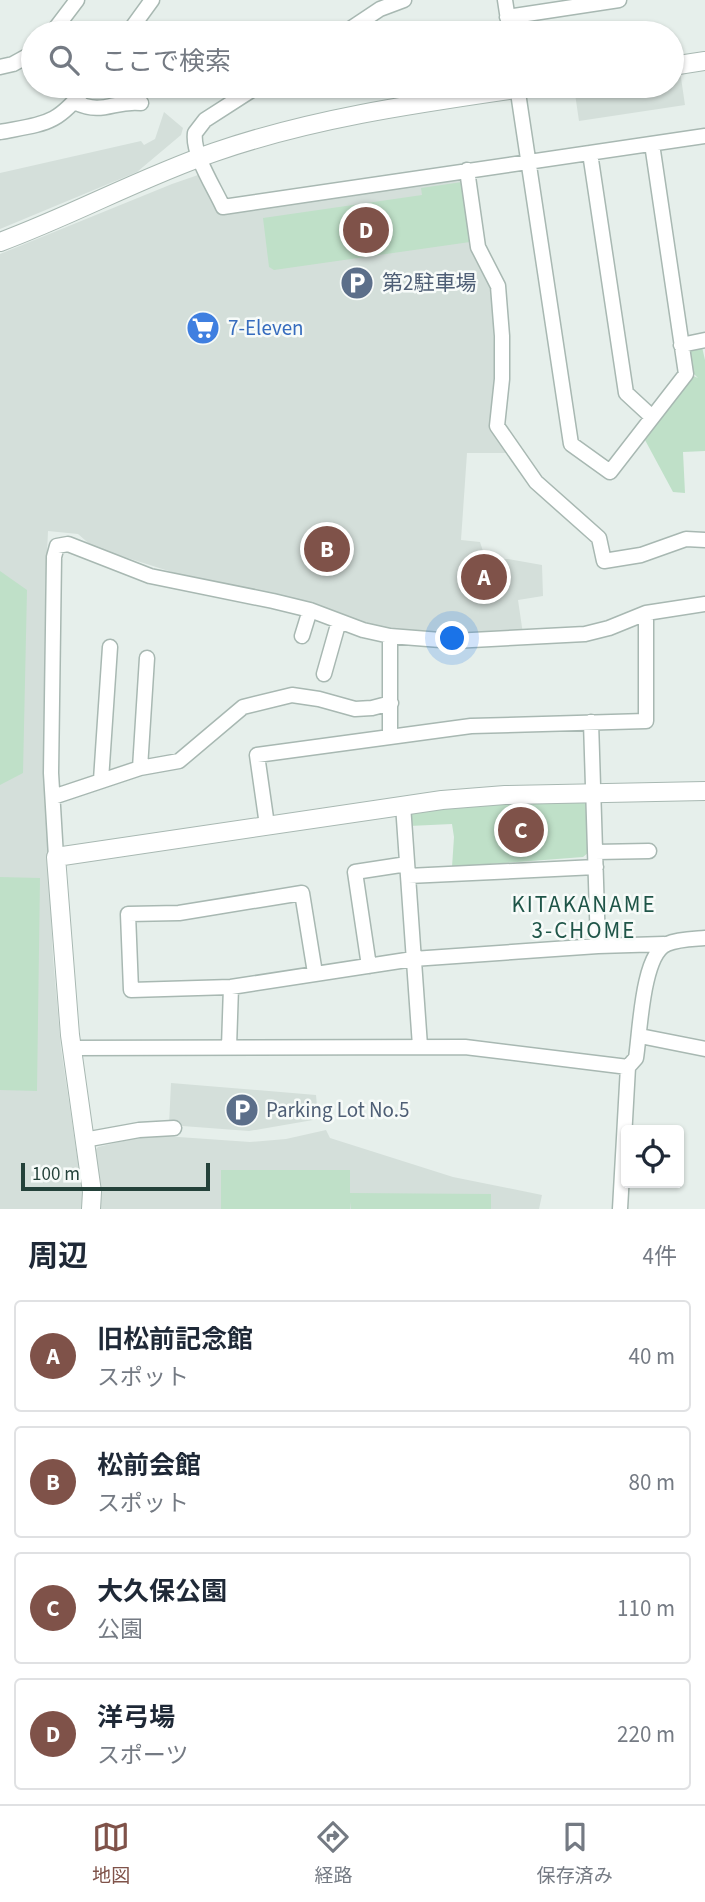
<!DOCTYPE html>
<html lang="ja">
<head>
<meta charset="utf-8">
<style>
  body { margin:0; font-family:"Source Sans 3","Noto Sans JP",sans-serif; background:#f6f6f7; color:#1f2937 }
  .controls { position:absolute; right:21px; bottom:21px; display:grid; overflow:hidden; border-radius:7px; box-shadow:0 2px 5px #0004 }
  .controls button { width:63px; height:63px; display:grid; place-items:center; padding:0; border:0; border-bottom:2px solid #e0e1e3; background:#fff; color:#1f2937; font:35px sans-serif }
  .scale { position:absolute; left:21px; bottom:18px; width:189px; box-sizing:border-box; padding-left:7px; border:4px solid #24423a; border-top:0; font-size:19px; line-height:24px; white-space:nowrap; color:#24423a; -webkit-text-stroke:5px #f7fbf9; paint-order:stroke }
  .you { position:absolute; left:453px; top:639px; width:24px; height:24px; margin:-18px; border:5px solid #fff; border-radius:50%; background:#1a73e8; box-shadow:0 0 0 10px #1a73e833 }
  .badge { display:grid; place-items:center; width:46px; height:46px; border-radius:50%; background:#7f5249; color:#fff; font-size:23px; font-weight:700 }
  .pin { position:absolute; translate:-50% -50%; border:4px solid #fff; box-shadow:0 2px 7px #0006 }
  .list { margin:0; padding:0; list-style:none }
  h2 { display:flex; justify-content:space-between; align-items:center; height:91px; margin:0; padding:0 28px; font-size:30px }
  h2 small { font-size:23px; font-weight:400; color:#747a83 }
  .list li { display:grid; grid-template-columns:46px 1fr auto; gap:21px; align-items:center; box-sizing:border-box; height:112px; margin:0 14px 14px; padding:0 14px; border:2px solid #e0e1e3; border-radius:7px }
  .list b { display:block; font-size:26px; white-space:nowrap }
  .list p { margin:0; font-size:23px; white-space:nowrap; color:#747a83 }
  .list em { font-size:23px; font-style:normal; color:#747a83 }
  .icon { flex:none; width:38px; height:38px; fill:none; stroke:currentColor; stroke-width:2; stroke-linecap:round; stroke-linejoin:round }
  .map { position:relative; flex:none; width:705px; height:1209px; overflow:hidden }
  .search { position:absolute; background:#fff; box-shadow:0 2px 5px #0004; left:21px; right:21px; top:21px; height:77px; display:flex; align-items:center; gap:18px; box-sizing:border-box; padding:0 24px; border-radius:38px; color:#747a83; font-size:26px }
  .sheet { height:595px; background:#fff }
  nav { display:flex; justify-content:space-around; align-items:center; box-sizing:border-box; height:98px; border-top:2px solid #e0e1e3; background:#fff; font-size:19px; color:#747a83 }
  nav a { display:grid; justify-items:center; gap:4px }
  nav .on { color:#7f5249 }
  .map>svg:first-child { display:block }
  .built { fill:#d4dfda }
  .green { fill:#bfe0c8 }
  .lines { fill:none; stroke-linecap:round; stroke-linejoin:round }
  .minor-casing { stroke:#a8b8b2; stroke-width:17 }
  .tertiary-casing { stroke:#a8b8b2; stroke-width:20 }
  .minor { stroke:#fff; stroke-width:14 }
  .tertiary { stroke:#fff; stroke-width:18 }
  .labels { text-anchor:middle; stroke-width:5; stroke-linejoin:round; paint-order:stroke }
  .service-label { font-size:21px; fill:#4e5e75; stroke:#f7fbf9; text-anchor:start }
  .shop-label { font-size:21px; fill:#366cbe; stroke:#f7fbf9; text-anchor:start }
  .neighbourhood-label { font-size:23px; letter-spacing:2px; fill:#1f5548; stroke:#f7fbf9 }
</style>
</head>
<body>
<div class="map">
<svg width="705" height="1209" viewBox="0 0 705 1209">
  <rect width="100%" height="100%" fill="#e6efeb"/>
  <path class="built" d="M 680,71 L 685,105 L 579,121 L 574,87 L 672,86 L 672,73 Z
    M 164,112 L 183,128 L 181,135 L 137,172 L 0,229 L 0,173 L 141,141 L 144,145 L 155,139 Z
    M 201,174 L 221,212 L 464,176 L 492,288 L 495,379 L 491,429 L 509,453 L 467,453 L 461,540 L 480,542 L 486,560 L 508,559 L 542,565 L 543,596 L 518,600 L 523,634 L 455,637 L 387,631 L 280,595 L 175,573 L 93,547 L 78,534 L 48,531 L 45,598 L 44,761 L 53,957 L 61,1048 L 83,1196 L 83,1209 L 0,1209 L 0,254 L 172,184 Z
    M 171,1083 L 316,1095 L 317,1106 L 313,1120 L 249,1131 L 169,1125 Z
    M 326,1130 L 330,1138 L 453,1177 L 542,1195 L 539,1209 L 99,1209 L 95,1150 L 98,1147 L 136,1138 L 164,1136 L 250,1142 L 286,1139 Z"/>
  <path class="green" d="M 462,182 L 470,242 L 274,270 L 269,267 L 263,218 L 422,195 L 421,188 Z
    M 702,347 L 705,360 L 705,451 L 683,452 L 685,493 L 673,492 L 645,440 L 687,373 L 698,378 L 692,372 L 689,354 L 692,348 Z
    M 0,571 L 27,590 L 23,773 L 0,785 Z
    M 583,801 L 588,805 L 589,852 L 583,857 L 452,867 L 454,837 L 452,824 L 409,826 L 408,808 Z
    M 0,877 L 40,878 L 37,1091 L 0,1090 Z
    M 221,1170 L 350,1170 L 350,1193 L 491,1194 L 491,1209 L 351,1209 L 351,1202 L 350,1209 L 221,1209 Z"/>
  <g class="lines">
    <defs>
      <path id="minor" d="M 505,0 L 510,33
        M 507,17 L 619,0
        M 52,33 L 77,0
        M 128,33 L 152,0
        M 344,33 L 380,9 L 404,0
        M 0,67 L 13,64 L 33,53
        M 258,86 L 205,120 L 195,133 C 192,154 214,187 223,207 L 705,136
        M 517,86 L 571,444 L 610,472 L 686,374 L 652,144
        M 74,102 C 105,116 112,100 141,103
        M 0,132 C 47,123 57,125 87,86
        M 590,153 L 626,393 L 652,417
        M 467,170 L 478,247 L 498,286 L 502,336 L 502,379 L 497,426 L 536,482 L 599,538 L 604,561 L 641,555 L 686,539 L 705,540
        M 681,345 L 705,340
        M 302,636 L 310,610
        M 324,674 L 339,621
        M 591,722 L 598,946
        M 390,736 L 390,636
        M 140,768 L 147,658
        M 101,780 L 110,647
        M 53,797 L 140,768 L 179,761 L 243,707 L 292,695 L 319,699 L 355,709 L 372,708 L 391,703
        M 403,805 L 420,1046
        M 267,825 L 257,755 L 471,726 L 646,721 L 646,613
        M 595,852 L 649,851
        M 56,857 L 51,773 L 54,557 L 57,546 L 68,544 L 150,576 L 273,601 L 310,610 L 363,630 L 390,636 L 453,641 L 585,634 L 609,628 L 646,613 L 705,604
        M 408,876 L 596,867
        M 369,966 L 355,872 L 407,864
        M 315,973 L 302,893 L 179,913 L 128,914 L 131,990 L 231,987 L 413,959 L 598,946 L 664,944
        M 640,1036 L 705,1049
        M 229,1047 L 231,987
        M 71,1048 L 465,1047 L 628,1067
        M 84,1140 L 139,1130 L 174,1128
        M 620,1209 L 628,1067 L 636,1058 C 640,1033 642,954 667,944 C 678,939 693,939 705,938"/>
      <path id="tertiary" d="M 672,66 L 705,61
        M 0,242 C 73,215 142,177 215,152 C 319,116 428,102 537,86
        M 91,1209 L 92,1192 L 70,1035 L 56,857 L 442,800 L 505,795 L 705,791"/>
    </defs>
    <use href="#minor" class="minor-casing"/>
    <use href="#tertiary" class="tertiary-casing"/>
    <use href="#minor" class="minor"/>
    <use href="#tertiary" class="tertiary"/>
  </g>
  <defs>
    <symbol id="parking-disc" viewBox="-11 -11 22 22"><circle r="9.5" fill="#5c6f8a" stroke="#f7fbf9"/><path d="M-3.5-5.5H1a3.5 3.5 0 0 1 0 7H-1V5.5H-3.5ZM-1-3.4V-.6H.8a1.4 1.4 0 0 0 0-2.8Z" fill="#fff"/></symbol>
    <symbol id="supermarket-disc" viewBox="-11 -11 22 22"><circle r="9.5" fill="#3f7fe0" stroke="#f7fbf9"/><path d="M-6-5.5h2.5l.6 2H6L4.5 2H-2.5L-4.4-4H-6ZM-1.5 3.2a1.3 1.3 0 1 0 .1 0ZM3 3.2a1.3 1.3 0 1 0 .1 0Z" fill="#fff"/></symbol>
  </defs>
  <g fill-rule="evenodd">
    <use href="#parking-disc" x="338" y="264" width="38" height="38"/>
    <use href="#supermarket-disc" x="184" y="309" width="38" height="38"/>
    <use href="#parking-disc" x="223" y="1091" width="38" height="38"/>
  </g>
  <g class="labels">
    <g class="service-label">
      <text x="382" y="290">第2駐車場</text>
      <text x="266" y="1117">Parking Lot No.5</text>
    </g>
    <g class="shop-label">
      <text x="228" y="335">7-Eleven</text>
    </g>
    <g class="neighbourhood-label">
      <text x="584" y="912">KITAKANAME<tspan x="584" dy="26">3-CHOME</tspan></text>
    </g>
  </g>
</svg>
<div class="controls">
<button><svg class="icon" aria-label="locate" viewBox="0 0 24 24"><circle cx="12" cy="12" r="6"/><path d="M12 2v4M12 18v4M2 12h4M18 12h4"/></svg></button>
</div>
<div class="scale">100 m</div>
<div class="you"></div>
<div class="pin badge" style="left:484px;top:577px">A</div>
<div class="pin badge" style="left:327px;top:549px">B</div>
<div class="pin badge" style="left:521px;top:830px">C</div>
<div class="pin badge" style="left:366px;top:230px">D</div>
<div class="search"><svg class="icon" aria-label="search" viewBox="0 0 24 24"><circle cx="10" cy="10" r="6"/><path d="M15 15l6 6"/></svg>ここで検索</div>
</div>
<section class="sheet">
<h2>周辺<small>4件</small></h2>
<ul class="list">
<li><span class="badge">A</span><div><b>旧松前記念館</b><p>スポット</p></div><em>40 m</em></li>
<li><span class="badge">B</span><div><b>松前会館</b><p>スポット</p></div><em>80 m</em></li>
<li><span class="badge">C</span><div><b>大久保公園</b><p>公園</p></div><em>110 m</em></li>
<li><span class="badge">D</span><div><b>洋弓場</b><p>スポーツ</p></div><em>220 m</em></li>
</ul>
</section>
<nav>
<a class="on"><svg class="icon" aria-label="map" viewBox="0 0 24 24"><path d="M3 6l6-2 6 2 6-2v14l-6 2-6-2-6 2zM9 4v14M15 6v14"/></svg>地図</a>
<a><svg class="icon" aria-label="directions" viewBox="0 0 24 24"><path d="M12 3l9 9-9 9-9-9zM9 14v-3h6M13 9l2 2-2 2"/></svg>経路</a>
<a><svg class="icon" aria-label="saved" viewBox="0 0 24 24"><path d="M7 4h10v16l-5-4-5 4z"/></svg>保存済み</a>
</nav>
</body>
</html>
